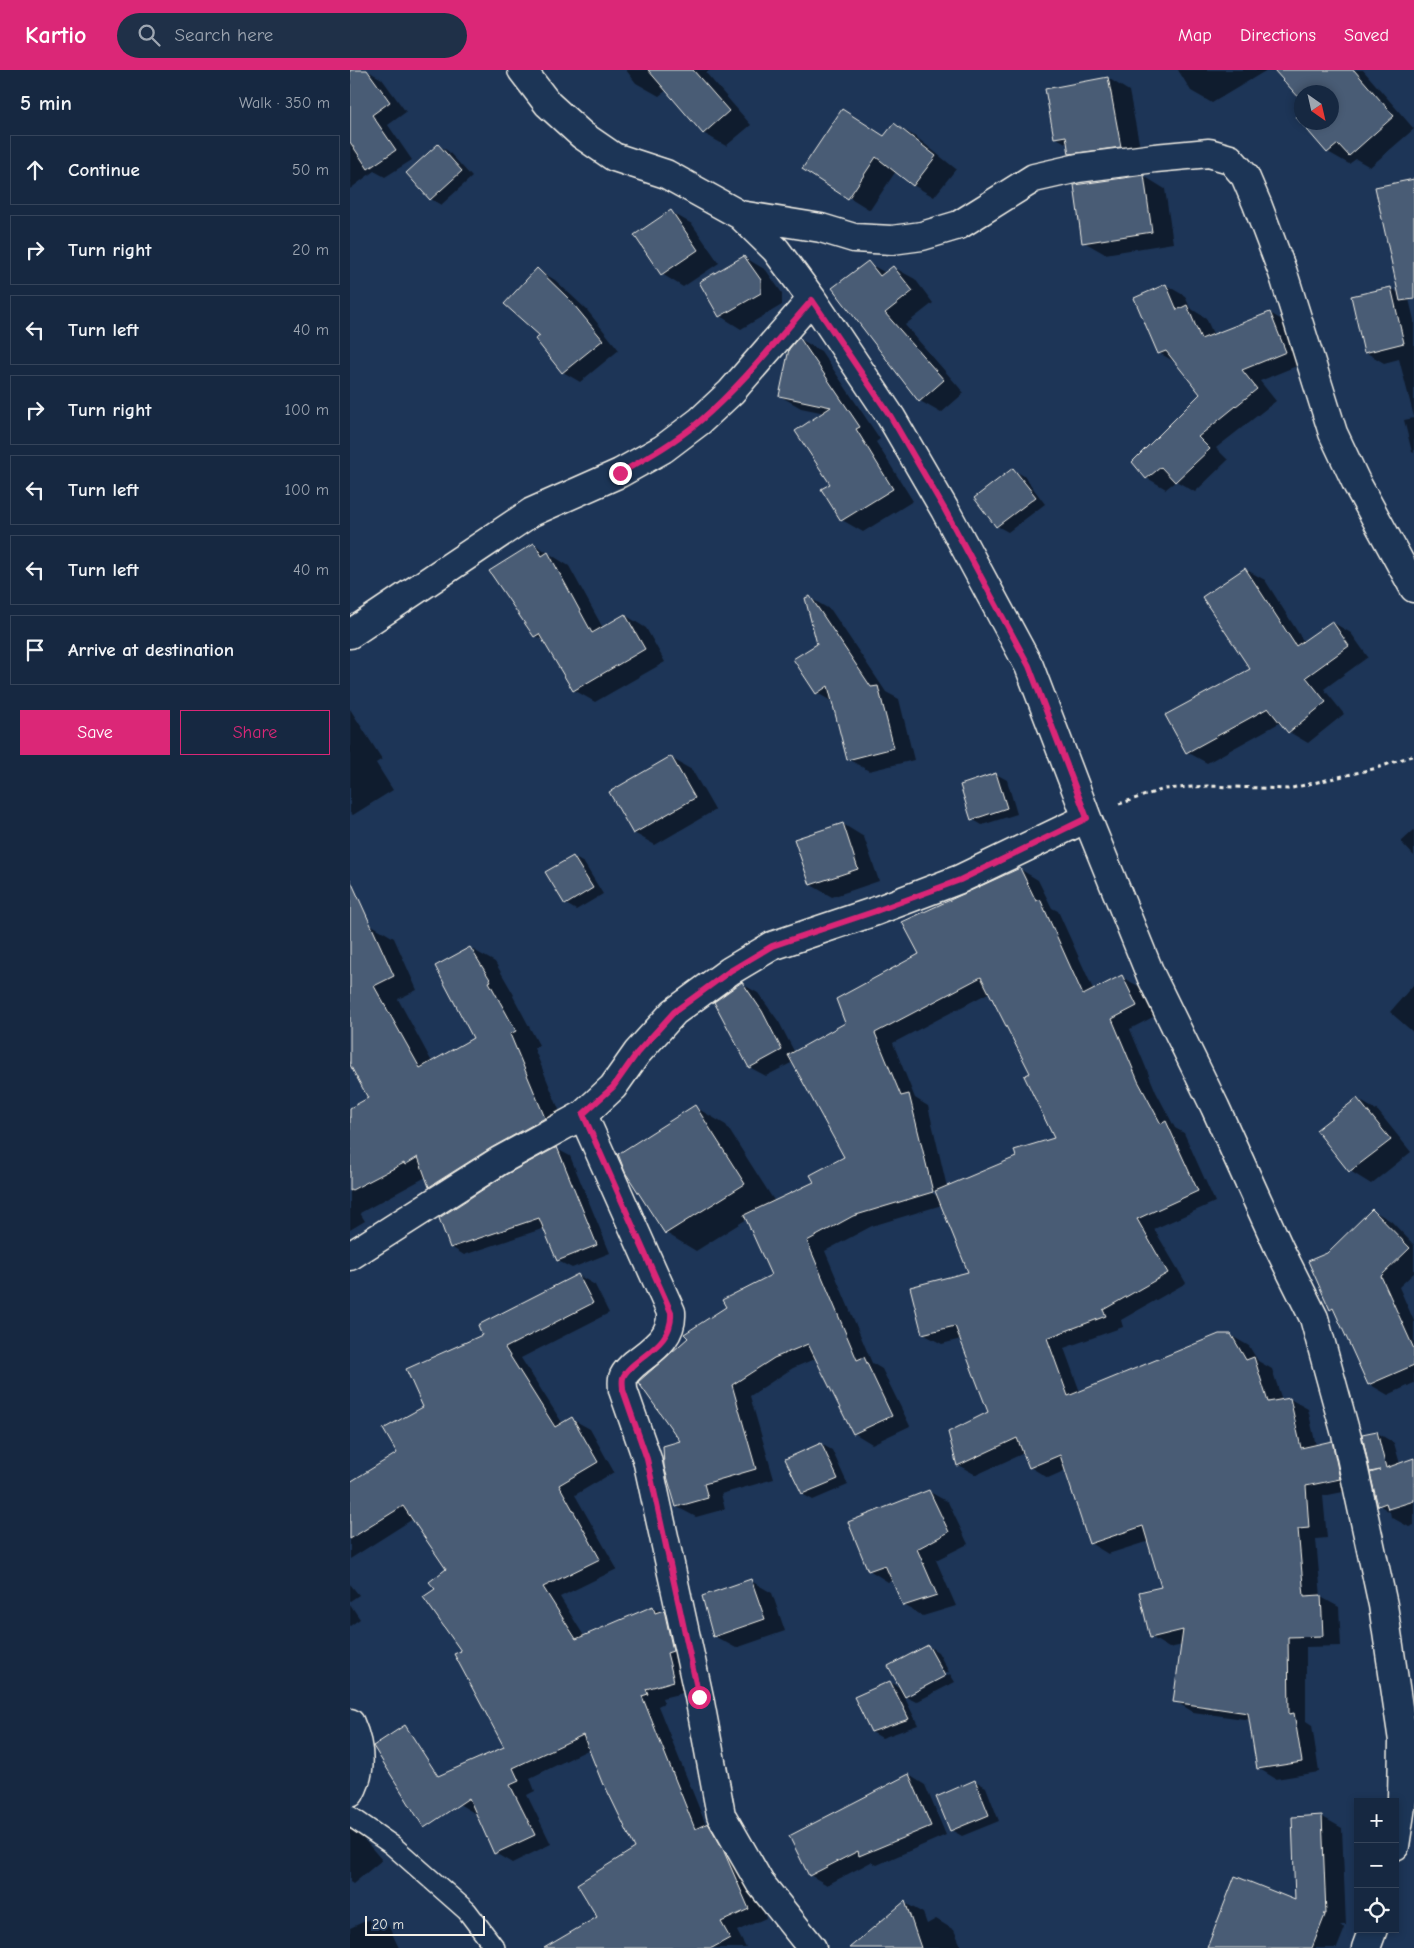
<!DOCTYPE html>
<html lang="en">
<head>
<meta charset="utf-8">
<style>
  body { margin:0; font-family:"Comic Neue",sans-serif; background:#1f3048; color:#f1f3f6 }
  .controls { position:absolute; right:15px; bottom:15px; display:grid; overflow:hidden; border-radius:0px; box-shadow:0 2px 8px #0003 }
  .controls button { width:45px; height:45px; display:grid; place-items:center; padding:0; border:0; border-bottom:1px solid #35445a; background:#162841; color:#f1f3f6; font:25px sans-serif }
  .compass { position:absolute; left:944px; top:15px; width:45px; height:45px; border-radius:50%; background:#162841; box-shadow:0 2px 8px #0003; rotate:146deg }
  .scale { position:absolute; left:15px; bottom:12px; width:120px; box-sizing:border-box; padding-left:5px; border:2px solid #f4f1e8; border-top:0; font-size:14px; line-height:18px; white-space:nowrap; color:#f4f1e8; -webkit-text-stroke:4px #1d3557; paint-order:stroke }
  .stop { position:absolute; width:15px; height:15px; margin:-11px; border:4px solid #db2777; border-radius:50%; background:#fff }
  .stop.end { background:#db2777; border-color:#fff; box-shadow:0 1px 5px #0008 }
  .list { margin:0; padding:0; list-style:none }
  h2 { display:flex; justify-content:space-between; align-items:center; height:65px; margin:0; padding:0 20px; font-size:21px }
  h2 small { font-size:16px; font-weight:400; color:#9ea6b1 }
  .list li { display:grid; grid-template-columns:32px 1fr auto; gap:15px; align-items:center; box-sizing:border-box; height:70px; margin:0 10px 10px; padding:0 10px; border:1px solid #35445a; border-radius:0px }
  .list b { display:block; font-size:19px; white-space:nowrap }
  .list em { font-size:16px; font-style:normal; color:#9ea6b1 }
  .actions { display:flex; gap:10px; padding:15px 20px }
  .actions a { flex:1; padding:11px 0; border:1px solid #db2777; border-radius:0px; text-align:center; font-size:18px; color:#db2777 }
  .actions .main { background:#db2777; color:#fff }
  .icon { flex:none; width:28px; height:28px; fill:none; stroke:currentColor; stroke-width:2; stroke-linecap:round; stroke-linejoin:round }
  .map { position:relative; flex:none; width:1064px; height:1878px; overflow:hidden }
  header { display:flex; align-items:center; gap:30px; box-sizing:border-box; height:70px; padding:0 25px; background:#db2777; color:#fff }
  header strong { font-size:24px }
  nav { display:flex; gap:28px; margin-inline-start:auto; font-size:18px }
  .search { width:350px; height:45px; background:#1f3048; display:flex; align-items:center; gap:12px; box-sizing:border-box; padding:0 18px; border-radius:28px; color:#9ea6b1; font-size:19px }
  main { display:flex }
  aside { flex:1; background:#162841 }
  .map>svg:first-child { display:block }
  .shadow { fill:#0007; fill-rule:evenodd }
  .building { fill:#485b74; stroke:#f4f1e8 }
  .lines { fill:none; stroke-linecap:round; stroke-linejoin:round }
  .lane-casing { stroke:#f4f1e8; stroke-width:22 }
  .street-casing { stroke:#f4f1e8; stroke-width:31 }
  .path { stroke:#f4f1e8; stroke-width:3; stroke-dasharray:4 4; stroke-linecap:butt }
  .lane { stroke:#1d3557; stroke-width:19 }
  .street { stroke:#1d3557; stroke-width:28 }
  .route { stroke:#db2777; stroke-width:6 }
</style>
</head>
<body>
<header>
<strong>Kartio</strong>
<div class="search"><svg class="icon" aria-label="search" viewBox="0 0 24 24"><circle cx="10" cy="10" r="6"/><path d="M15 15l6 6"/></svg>Search here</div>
<nav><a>Map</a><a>Directions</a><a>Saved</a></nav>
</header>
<main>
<aside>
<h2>5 min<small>Walk · 350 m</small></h2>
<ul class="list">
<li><svg class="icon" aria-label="ahead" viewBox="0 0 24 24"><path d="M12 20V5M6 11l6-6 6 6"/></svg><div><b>Continue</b></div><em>50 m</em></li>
<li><svg class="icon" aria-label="right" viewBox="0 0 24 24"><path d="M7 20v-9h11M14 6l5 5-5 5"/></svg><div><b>Turn right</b></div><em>20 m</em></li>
<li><svg class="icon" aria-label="left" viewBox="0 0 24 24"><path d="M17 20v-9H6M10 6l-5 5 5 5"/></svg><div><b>Turn left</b></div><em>40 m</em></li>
<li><svg class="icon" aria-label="right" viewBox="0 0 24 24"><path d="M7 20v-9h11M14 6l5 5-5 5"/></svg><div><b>Turn right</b></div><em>100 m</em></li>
<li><svg class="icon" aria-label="left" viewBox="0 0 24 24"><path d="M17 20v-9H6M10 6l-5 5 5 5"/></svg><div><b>Turn left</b></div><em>100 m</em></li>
<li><svg class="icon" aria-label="left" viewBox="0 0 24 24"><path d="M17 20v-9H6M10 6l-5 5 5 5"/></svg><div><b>Turn left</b></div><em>40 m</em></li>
<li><svg class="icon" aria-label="arrive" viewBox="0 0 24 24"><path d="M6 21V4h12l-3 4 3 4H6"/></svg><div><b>Arrive at destination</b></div></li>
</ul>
<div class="actions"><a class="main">Save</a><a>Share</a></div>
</aside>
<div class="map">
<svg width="1064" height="1878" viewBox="0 0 1064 1878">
  <rect width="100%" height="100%" fill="#1d3557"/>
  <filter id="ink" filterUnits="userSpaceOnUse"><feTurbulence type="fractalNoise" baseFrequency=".02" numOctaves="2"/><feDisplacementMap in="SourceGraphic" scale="10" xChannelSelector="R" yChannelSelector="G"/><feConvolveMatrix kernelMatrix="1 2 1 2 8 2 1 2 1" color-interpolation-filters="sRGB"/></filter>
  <g filter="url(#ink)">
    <path class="shadow" d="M 16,0 L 32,9 L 56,42 L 38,55 L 62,90 L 35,107 L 24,101 L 0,119 L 0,11 Z
      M 276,0 L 360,0 L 356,3 L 401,55 L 376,76 L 353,63 L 317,20 L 309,26 L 286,13 Z
      M 828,0 L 917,0 L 862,33 L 841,21 Z
      M 926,0 L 1013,0 L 1064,59 L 1020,97 L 1006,89 L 999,94 L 978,82 L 952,52 L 982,52 L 982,22 L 952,22 Z
      M 758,8 L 779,21 L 792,88 L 741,95 L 720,83 L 719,75 L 705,67 Z
      M 545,55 L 566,67 L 606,99 L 584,127 L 563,115 L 546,101 L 520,140 L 454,99 L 535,67 Z
      M 88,75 L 98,81 L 122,107 L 91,135 L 81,129 Z
      M 794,106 L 815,119 L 823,173 L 755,184 L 734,172 Z
      M 321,142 L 342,154 L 369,193 L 333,217 L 312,204 L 286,165 Z
      M 394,187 L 416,200 L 432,223 L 432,235 L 391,259 L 370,246 Z
      M 518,193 L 536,203 L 543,197 L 565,209 L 583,233 L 555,255 L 614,323 L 591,343 L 570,331 L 484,219 Z
      M 188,200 L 205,210 L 237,240 L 269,280 L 230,312 L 213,302 L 192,266 Z
      M 816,215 L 835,226 L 840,238 L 856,248 L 864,266 L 920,243 L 939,254 L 954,293 L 910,311 L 926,331 L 866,378 L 878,390 L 845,422 L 826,411 L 816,419 L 797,408 L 852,324 L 827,293 L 809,283 Z
      M 1041,218 L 1059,229 L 1064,250 L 1064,347 L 1049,289 L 1034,293 L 1015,282 Z
      M 450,269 L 471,281 L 530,369 L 526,372 L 563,431 L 513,462 L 492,450 L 482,414 L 475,343 L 451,338 L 430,326 Z
      M 1064,348 L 1064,383 L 1062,382 L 1054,350 Z
      M 663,400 L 674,406 L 695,434 L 658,462 L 647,456 Z
      M 184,474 L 219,496 L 253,558 L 275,545 L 296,558 L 315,592 L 245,632 L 224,620 L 196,572 L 185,566 Z
      M 895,499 L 915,510 L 954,572 L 982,552 L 1001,563 L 1018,587 L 974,619 L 994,644 L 958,673 L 939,662 L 931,652 L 857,693 L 837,682 L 901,599 Z
      M 460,528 L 481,540 L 536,622 L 549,629 L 564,690 L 519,701 L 498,689 L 483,632 L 467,623 L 469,575 Z
      M 0,639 L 32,689 L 26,693 L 43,720 L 3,745 L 0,743 Z
      M 321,688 L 342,700 L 365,740 L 305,775 L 284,763 Z
      M 646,704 L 657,710 L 667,744 L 632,755 L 622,749 Z
      M 493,754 L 514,767 L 529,811 L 482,827 L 461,815 Z
      M 1064,760 L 1064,786 L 1051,772 Z
      M 223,787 L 234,793 L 253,824 L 226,840 L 216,834 Z
      M 670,799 L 688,810 L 702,838 L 708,841 L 744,921 L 772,907 L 790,917 L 805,946 L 780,959 L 806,1022 L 825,1058 L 834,1063 L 865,1132 L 804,1159 L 836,1213 L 771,1250 L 773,1257 L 714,1278 L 730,1322 L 880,1265 L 899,1276 L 908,1291 L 922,1299 L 932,1330 L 940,1329 L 958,1339 L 966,1376 L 982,1373 L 1000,1383 L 1008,1419 L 973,1426 L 977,1468 L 966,1469 L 971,1527 L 989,1537 L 991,1576 L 956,1577 L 956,1651 L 962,1655 L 969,1702 L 926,1709 L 908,1698 L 901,1650 L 843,1642 L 825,1631 L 833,1575 L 819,1578 L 801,1567 L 812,1518 L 799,1471 L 758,1484 L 740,1473 L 716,1400 L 698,1408 L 680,1397 L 674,1383 L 626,1405 L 608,1395 L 639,1342 L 611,1269 L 592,1274 L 573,1264 L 619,1203 L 592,1135 L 522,1156 L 475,1181 L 522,1293 L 532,1299 L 560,1356 L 522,1374 L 504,1363 L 467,1288 L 443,1298 L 400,1326 L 424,1409 L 371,1424 L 375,1439 L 346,1447 L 327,1437 L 316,1395 L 332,1372 L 423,1205 L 397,1149 L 346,1181 L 316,1163 L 345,1037 L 376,1055 L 425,1132 L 466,1113 L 495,1088 L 443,992 L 416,1006 L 399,997 L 392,914 L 408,923 L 429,952 L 445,983 L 497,954 L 571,884 ZM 640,922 L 681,1004 L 705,1068 L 668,1088 L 597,1117 L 578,1036 L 565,1028 L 543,973 ZM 578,1118 L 587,1123 L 587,1126 L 577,1120 Z
      M 20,854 L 44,868 L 67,920 L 48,929 L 82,992 L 125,968 L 120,878 L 145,892 L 164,925 L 163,926 L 189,975 L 184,978 L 218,1062 L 104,1130 L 80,1116 L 76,1107 L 10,1143 L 15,1151 L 0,1160 L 0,1040 L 20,1029 L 0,993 L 0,863 Z
      M 1064,914 L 1064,963 L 1040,942 Z
      M 1007,1029 L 1028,1041 L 1061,1082 L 1021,1114 L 1000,1101 L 968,1060 Z
      M 207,1079 L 220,1086 L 260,1183 L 222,1198 L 208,1191 L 195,1158 L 114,1185 L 101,1177 Z
      M 1022,1140 L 1041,1151 L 1064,1175 L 1064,1203 L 1049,1217 L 1064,1251 L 1064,1313 L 1038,1325 L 1019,1314 L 986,1242 L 981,1239 L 977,1184 Z
      M 228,1205 L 245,1215 L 259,1243 L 171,1288 L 213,1354 L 222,1349 L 240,1359 L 264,1402 L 225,1425 L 267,1499 L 210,1527 L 234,1566 L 303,1537 L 331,1551 L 341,1621 L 312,1628 L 314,1633 L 308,1636 L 356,1755 L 375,1765 L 388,1788 L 416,1848 L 387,1861 L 396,1878 L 201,1878 L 249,1847 L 287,1778 L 256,1715 L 254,1714 L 240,1679 L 180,1708 L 185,1721 L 177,1725 L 201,1774 L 162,1793 L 145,1783 L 126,1744 L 109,1734 L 156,1677 L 87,1520 L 97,1499 L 63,1449 L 0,1489 L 0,1413 L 48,1383 L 75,1337 L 134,1266 Z
      M 1026,1362 L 1044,1373 L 1050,1394 L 1064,1390 L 1064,1455 L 1059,1457 L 1041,1447 L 1040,1442 L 1029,1435 L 1024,1403 L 1021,1401 Z
      M 471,1374 L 482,1380 L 498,1415 L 463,1430 L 452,1424 Z
      M 578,1421 L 598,1432 L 618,1474 L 586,1490 L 606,1536 L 573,1546 L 554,1535 L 543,1510 L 538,1512 L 519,1500 Z
      M 401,1511 L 422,1523 L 435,1561 L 386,1578 L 364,1566 Z
      M 0,1514 L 9,1525 L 0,1531 Z
      M 0,1534 L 10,1549 L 0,1556 Z
      M 578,1576 L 588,1582 L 599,1602 L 559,1623 L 559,1626 L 600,1604 L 605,1612 L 566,1632 L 554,1626 L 568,1655 L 532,1668 L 522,1662 L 540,1612 L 551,1618 Z
      M 559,1705 L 575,1715 L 596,1765 L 527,1795 L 521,1792 L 477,1815 L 460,1805 L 441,1766 Z
      M 625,1711 L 636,1717 L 649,1751 L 612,1766 L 601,1760 Z
      M 971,1746 L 992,1758 L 996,1855 L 990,1855 L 995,1858 L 987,1878 L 872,1878 L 947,1832 Z
      M 0,1753 L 32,1790 L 3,1814 L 0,1812 Z
      M 555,1833 L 573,1843 L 577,1854 L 586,1849 L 604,1860 L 612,1878 L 501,1878 Z
      M 24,1847 L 38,1855 L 49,1878 L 0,1878 L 0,1858 Z"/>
    <path class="building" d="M 0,0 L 17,0 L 40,32 L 22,45 L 46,80 L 18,99 L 0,72 Z
      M 298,0 L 343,0 L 379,41 L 353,64 Z
      M 924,0 L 1004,0 L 1044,46 L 999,86 L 988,74 L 977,83 L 946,47 L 952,42 L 952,52 L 982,52 L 982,22 L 952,22 L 952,31 Z
      M 758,7 L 771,77 L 719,84 L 716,66 L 704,68 L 695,19 Z
      M 492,39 L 534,66 L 544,53 L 586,86 L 563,116 L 526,87 L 498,129 L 452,99 Z
      M 88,74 L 112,101 L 80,130 L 56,103 Z
      M 794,105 L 802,162 L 732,173 L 724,115 Z
      M 1064,109 L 1064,229 L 1050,231 L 1025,117 Z
      M 321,140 L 348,180 L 311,205 L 284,165 Z
      M 394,186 L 411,210 L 411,223 L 369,247 L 349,212 Z
      M 518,191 L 530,206 L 543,196 L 563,221 L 535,243 L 594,310 L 569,332 L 482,218 Z
      M 187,198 L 219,229 L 253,270 L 212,303 L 185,269 L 190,266 L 154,234 Z
      M 816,214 L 827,240 L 837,235 L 851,269 L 920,242 L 936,282 L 892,300 L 907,319 L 848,367 L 860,379 L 825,412 L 811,397 L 796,409 L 782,392 L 850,324 L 816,281 L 808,284 L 784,228 Z
      M 1041,217 L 1054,273 L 1014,283 L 1001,226 Z
      M 449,267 L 510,357 L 506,359 L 543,419 L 491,451 L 471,419 L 480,414 L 445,361 L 481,337 L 429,326 L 439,279 Z
      M 663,398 L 686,427 L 646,457 L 624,428 Z
      M 184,473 L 192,486 L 198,482 L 242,563 L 275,544 L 295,579 L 223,621 L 189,564 L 184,567 L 139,501 Z
      M 895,498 L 946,576 L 982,551 L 999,576 L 956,607 L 976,632 L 938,663 L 918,638 L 836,683 L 815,645 L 900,599 L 852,527 Z
      M 460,526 L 521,617 L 528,616 L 544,678 L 497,690 L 478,616 L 466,624 L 443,589 L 467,574 L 455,528 Z
      M 321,686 L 345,728 L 283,764 L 259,722 Z
      M 646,703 L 657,738 L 621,750 L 610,715 Z
      M 493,753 L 508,799 L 460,815 L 444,769 Z
      M 223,786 L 243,818 L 215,835 L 195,802 Z
      M 670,798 L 686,831 L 690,829 L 733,925 L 772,905 L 787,936 L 762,949 L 788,1011 L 811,1054 L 816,1051 L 848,1121 L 787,1149 L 818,1203 L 753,1240 L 756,1246 L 697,1268 L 718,1326 L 869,1264 L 881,1264 L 896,1290 L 904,1287 L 918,1332 L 940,1328 L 951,1378 L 982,1371 L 990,1409 L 956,1416 L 959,1458 L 948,1459 L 954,1526 L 971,1525 L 973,1566 L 938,1567 L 939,1644 L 944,1643 L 952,1692 L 907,1699 L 898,1643 L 823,1632 L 833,1560 L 800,1568 L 789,1522 L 811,1517 L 793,1456 L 739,1474 L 710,1385 L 679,1398 L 667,1368 L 607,1396 L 598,1362 L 638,1342 L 605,1256 L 572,1264 L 560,1217 L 618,1202 L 585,1121 L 666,1087 L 664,1080 L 704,1068 L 674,1006 L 680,1003 L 631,907 L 525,963 L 551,1026 L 559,1024 L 583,1122 L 503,1146 L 457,1171 L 507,1290 L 514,1287 L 542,1346 L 503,1364 L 458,1274 L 424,1288 L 382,1315 L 406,1399 L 354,1414 L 358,1428 L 326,1437 L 314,1396 L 313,1376 L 330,1371 L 288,1312 L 338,1268 L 334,1264 L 376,1237 L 372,1230 L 421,1205 L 394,1145 L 464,1112 L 460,1105 L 494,1087 L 438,985 L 495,953 L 486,929 L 569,884 L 552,852 Z
      M 0,809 L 44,906 L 24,916 L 70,998 L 123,968 L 85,896 L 120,877 L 141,911 L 139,912 L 166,961 L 160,964 L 195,1048 L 141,1078 L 79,1117 L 68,1087 L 55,1095 L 54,1093 L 0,1121 L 0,1038 L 18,1028 L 0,995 Z
      M 392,912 L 412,941 L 432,980 L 399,998 L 364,932 Z
      M 1007,1028 L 1041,1070 L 999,1102 L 966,1060 Z
      M 345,1035 L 395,1114 L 315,1164 L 275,1102 L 268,1084 Z
      M 207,1077 L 247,1175 L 207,1191 L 189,1148 L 100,1178 L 89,1148 L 157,1104 Z
      M 1022,1139 L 1060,1178 L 1031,1206 L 1064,1279 L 1064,1295 L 1018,1315 L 983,1238 L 980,1240 L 958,1191 L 977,1183 Z
      M 228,1204 L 243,1233 L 155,1278 L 205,1357 L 222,1347 L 248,1392 L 209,1415 L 250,1489 L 193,1517 L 226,1569 L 303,1536 L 305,1543 L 314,1540 L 323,1581 L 317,1583 L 324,1611 L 296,1619 L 298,1624 L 292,1626 L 345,1759 L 358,1753 L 372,1777 L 399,1839 L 371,1852 L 380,1868 L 362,1878 L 194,1878 L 247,1847 L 227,1814 L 285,1778 L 254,1714 L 253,1715 L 233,1665 L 163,1698 L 169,1711 L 160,1715 L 185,1765 L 144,1784 L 119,1728 L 74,1758 L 23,1676 L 55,1655 L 88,1706 L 154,1677 L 104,1584 L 111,1581 L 73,1527 L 85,1519 L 79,1512 L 96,1499 L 53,1436 L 0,1469 L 0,1412 L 47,1383 L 33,1359 L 73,1337 L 56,1299 L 132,1265 L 128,1255 Z
      M 1027,1361 L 1036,1398 L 1064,1388 L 1064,1431 L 1038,1439 L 1036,1433 L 1028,1436 L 1020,1403 L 1030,1400 L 1020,1402 L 1012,1364 Z
      M 471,1373 L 488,1409 L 452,1424 L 435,1389 Z
      M 579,1420 L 599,1462 L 567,1479 L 587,1525 L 553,1536 L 535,1495 L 518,1501 L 498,1452 Z
      M 401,1509 L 415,1549 L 363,1567 L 352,1526 Z
      M 578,1575 L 595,1606 L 555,1627 L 538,1596 Z
      M 540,1611 L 559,1649 L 521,1662 L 504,1627 Z
      M 559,1704 L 581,1756 L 509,1786 L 508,1781 L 459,1806 L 439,1766 Z
      M 625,1710 L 639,1745 L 600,1761 L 586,1727 Z
      M 972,1745 L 976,1844 L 973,1844 L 975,1845 L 962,1878 L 857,1878 L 885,1806 L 945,1830 L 942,1747 Z
      M 555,1831 L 571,1878 L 499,1878 Z"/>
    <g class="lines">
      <defs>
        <path id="lane" d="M 0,1746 L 42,1775 L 117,1841 L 145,1878"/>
        <path id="street" d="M 172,0 L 198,34 L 232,65 L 264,87 L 316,104 L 390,145 L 426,180 L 462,229 L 541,347 L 595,440 L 679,596 L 737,748 L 801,906 L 865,1037 L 929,1178 L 964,1248 L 997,1368 L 1033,1535 L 1053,1671 L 1052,1730 L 1045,1776
          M 390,145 L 471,158 L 504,168 L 542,170 L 572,166 L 609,155 L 684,108 L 728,98 L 805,88 L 859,83 L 880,89 L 895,106 L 907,134 L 933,203 L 983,363 L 1007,414 L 1064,518
          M 0,564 L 182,442 L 270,403 L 313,379 L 350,351 L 381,322 L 462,229
          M 233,1045 L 321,1242 C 323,1268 301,1280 283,1295 C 280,1298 274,1303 273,1308 C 272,1311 273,1316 273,1320 L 297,1389 L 349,1627 L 371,1745 L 410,1813 L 462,1878
          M 0,1186 L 149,1091 L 233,1045 L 263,1017 L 287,983 L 324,942 L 380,901 L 422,876 L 526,841 L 610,809 L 737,748
          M 0,1653 C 10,1676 13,1700 0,1723
          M 1016,1878 L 1023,1859"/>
      </defs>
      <use href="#lane" class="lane-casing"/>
      <use href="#street" class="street-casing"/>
      <path class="path" d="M 769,734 L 814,719 L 857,716 L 938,719 L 1027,698 L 1064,685"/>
      <use href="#lane" class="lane"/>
      <use href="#street" class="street"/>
    </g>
  </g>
  <g class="lines" filter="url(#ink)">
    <path class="route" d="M 270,403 C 298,387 325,372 350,351 C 392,315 426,271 462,230 L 541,347 L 595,440 L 679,596 L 737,748 L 610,810 L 526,841 L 422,876 L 380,901 L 324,942 L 287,983 L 263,1017 L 233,1044 L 321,1242 C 323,1269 301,1280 283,1295 C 280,1298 274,1303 273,1308 C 272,1311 273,1316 273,1320 L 297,1389 L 349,1627"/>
  </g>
</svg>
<div class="controls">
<button>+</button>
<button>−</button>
<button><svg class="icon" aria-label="locate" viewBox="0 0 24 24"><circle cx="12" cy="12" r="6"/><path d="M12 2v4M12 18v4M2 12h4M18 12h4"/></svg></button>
</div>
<svg class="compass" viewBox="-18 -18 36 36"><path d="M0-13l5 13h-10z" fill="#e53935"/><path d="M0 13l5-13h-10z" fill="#9ea6b1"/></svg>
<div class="scale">20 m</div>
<div class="stop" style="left:349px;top:1627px"></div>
<div class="stop end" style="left:270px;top:403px"></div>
</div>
</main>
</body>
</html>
